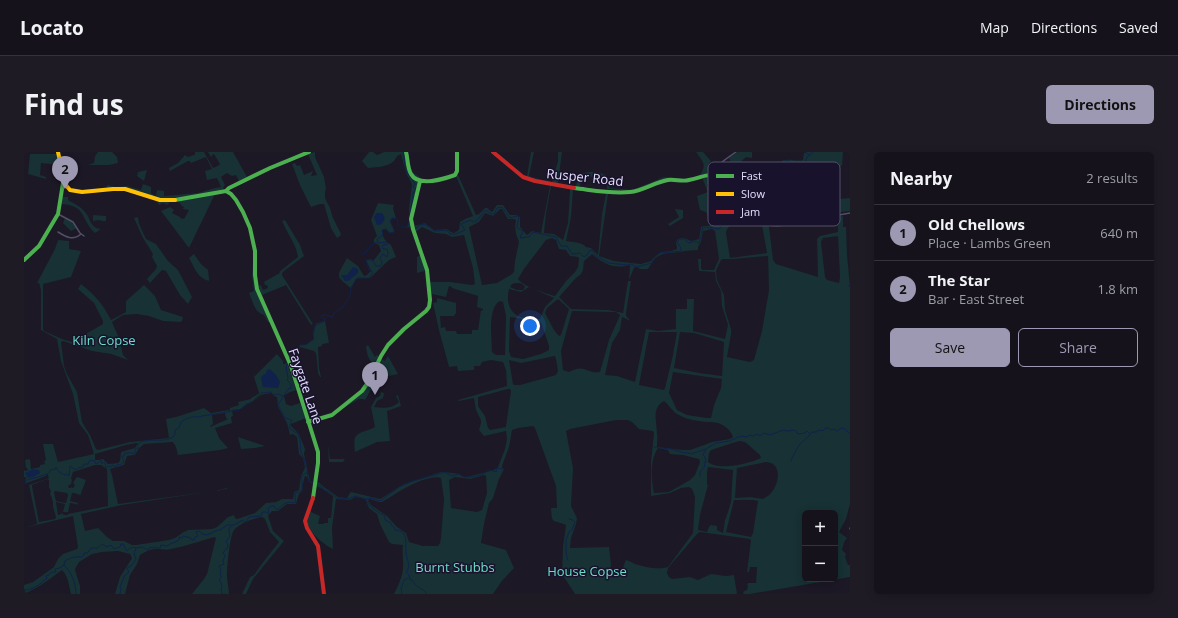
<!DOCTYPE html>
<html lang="en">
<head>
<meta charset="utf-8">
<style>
  body { margin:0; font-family:"Open Sans",sans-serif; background:#1e1b25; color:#f1f3f6 }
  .controls { position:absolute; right:12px; bottom:12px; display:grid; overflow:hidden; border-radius:6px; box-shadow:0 2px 10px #0003 }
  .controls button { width:36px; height:36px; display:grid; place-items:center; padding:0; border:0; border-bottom:1px solid #34323b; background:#15121c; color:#f1f3f6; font:20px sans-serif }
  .you { position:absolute; left:506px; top:174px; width:14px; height:14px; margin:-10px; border:3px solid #fff; border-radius:50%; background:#1a73e8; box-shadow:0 0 0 6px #1a73e833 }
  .badge { display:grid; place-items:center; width:26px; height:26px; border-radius:50%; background:#9e99b2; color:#111; font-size:13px; font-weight:700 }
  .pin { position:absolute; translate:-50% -33px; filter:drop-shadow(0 1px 2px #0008) }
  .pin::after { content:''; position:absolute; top:21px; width:14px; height:12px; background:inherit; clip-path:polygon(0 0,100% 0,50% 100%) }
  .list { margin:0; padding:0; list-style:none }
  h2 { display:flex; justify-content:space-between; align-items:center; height:52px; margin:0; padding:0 16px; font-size:17px }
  h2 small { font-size:13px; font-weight:400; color:#9d9ea3 }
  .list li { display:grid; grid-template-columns:26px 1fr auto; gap:12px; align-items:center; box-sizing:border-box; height:56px; padding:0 16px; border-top:1px solid #34323b }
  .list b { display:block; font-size:15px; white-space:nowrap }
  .list p { margin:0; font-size:13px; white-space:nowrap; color:#9d9ea3 }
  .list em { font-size:13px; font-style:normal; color:#9d9ea3 }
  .actions { display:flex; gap:8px; padding:12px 16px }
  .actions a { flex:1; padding:9px 0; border:1px solid #9e99b2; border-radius:6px; text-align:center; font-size:14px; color:#9e99b2 }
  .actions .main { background:#9e99b2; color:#111 }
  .map { position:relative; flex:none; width:826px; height:442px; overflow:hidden; border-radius:6px }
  header { display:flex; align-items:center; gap:24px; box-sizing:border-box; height:56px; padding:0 20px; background:#15121c; border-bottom:1px solid #34323b }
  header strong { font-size:19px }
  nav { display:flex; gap:22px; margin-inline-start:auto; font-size:14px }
  .intro { display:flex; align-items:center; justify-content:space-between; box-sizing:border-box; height:96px; padding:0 24px }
  h1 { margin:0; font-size:28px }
  .button { padding:10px 18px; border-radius:6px; background:#9e99b2; color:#111; font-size:14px; font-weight:700 }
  main { display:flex; gap:24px; padding:0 24px }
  aside { flex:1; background:#15121c; border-radius:6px; box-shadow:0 2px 10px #0003 }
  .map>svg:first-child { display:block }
  .green { fill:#173134; fill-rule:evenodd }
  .water { fill:#10224b }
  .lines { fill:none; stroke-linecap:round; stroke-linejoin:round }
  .stream { stroke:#10224b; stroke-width:1 }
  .street { stroke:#514e67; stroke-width:1.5 }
  .fast { stroke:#4caf50; stroke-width:4 }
  .slow { stroke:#ffc107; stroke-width:4 }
  .jam { stroke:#c62828; stroke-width:4 }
  .labels { text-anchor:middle; stroke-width:3; stroke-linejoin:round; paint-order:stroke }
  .street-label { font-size:13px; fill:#e4dffe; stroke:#18122c }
  .park-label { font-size:13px; fill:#6adec8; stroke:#18122c }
  .key { fill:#18122c; stroke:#55506b; stroke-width:1 }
  .key-label { font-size:11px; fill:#e4dffe }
</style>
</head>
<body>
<header>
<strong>Locato</strong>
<nav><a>Map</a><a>Directions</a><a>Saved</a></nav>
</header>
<div class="intro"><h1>Find us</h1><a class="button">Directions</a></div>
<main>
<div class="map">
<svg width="826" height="442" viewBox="0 0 826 442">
  <rect width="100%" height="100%" fill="#1c1826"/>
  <path class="green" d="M 74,0 L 88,0 L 93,5 L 94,11 L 85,13 L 64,13 L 70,11 L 71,4 Z
    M 171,0 L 180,0 L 189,16 L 194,14 L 196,12 L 190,2 L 188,3 L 188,4 L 187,5 L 184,0 L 209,0 L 223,25 L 215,29 L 212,23 L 208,24 L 203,21 L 197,25 L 201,33 L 200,34 L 199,37 L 168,44 L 139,47 L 133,46 L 101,37 L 83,37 L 83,33 L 84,33 L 91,35 L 103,34 L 117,38 L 119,32 L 127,35 L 127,41 L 128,42 L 132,44 L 133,38 L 140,39 L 140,44 L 174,41 L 191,36 L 197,35 L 193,26 L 183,28 L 181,19 L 188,17 L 182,5 L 167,11 L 166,9 L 164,9 L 146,19 L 145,16 L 154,11 L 161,3 L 164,5 L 170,3 L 171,2 Z
    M 291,0 L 291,5 L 300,25 L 302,36 L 301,41 L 301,46 L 306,56 L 309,66 L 317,82 L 316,84 L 313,86 L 307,76 L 300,52 L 296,52 L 287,55 L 276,33 L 268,12 L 271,11 L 273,14 L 276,13 L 280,23 L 289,19 L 287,24 L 293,23 L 284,2 Z
    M 345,0 L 349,0 L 353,3 L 360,0 L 384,0 L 388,20 L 397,26 L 394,29 L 387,63 L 388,77 L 386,76 L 383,75 L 383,74 L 385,71 L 385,56 L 388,32 L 382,21 L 377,2 C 372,4 373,5 370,9 C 364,15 353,15 344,16 L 338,9 Z
    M 507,0 L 510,0 L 505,24 L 507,25 L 528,30 L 534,9 L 534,0 L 538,0 L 534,31 L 552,34 C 553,31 553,26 555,24 C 559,18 581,19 584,26 C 586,29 586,33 586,36 L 608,38 L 640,25 L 661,27 L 676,23 C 683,12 679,10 672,0 L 679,0 L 687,9 L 684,13 L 688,19 L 687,22 L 660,28 L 640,27 L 608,39 L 583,37 L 583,26 L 557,24 L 556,35 L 552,35 L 549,38 L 547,65 L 542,89 C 548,90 558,90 562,95 L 567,96 L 574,103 L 578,62 L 582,42 L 584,42 L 575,104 L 590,109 L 617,112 L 627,109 L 629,106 L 637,100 L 647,99 L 653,97 L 653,96 L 652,90 L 654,87 L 660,86 L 667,89 L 675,87 L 677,75 L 679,74 L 685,74 C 687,69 684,65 682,60 L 676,58 L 673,44 L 684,40 L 679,28 L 679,26 C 688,24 690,24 697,29 L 696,31 L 693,30 L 690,33 L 683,32 L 683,35 L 687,35 L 686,43 L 683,43 L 685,51 L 689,57 L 693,57 L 698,53 C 699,45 698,39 694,35 L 699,32 L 727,65 C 718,64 703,72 702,81 L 706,106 L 743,101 L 738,73 L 745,75 L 749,108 L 752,112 L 794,125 L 793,87 L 796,84 L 814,80 L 813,65 L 819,64 L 819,75 L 822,75 L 823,103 L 826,134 L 826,352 L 822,367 L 815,380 L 823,386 L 820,390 L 818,398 L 822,402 L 821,405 L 824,413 L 826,413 L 826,425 L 726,442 L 719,442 L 720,439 L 723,438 L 724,434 L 723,433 L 724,431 L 732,431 L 733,415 L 726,415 L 725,420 L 723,420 L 727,388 L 726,387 L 676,380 L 673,382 L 644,416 L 643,421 L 645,425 L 648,427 L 666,425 L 674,428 L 687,422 L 702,424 L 710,423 L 713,442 L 551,442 L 538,422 L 539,395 L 542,373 C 528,367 528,373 527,356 L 533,356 L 532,334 L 511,276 L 509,274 L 494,276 L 488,278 L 485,295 L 478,314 L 478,316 L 480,317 L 475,327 L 469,346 L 465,351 L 460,372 L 457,391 L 482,398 L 490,416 L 477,430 L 469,442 L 370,442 C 375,432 380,422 379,410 C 379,404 378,399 379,393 L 368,392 L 365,390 L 356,372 L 353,362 L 345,356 L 341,347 L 331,345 L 326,348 L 312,347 L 308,376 L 309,397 C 297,391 289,383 282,371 L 288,352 L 287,360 L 296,364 L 294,372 L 300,372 L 300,371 L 304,371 L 304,366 L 307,366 L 309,344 L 297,336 L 292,334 L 292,329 C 297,331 299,335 303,337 C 307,340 311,342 314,345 L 323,346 L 326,341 L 327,340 L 356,347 L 380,332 L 417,320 L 421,320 L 435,322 L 439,325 L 443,325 L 470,318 L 474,315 L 481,297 L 483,287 L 482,279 L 460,284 L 455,278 L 457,271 L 457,268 L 452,258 L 450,246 L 435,249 L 434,248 L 483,234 L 482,218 L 479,210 L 467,208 L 458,210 L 456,214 L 450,214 L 450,218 L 434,219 L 433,214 L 425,215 L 415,178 L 409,151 L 413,150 L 413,146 L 432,151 L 432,161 L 430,164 L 416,164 L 417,176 L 421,175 L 422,179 L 432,179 L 433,182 L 448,182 L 448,178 L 454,178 L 457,158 L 459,159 L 459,157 L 453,155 L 454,144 L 428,136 L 428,135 L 425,134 L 422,145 L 408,142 L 406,140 L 406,130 L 426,130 L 448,133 L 451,132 L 449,116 L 440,83 L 428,85 L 422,82 L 411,81 L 398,75 L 392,80 L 390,74 L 401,71 L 410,78 L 423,77 L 427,80 L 430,81 L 435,78 L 436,70 L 441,67 L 449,64 L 432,24 L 434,23 L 452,63 L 455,62 L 461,56 L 463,56 L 468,60 L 473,53 L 479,53 L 486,63 L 492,63 L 496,65 L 496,75 L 503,83 L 508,79 L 517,81 L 526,34 L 527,34 L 522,61 L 520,81 L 530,82 L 539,88 L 544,71 L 546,38 L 545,36 L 512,28 L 503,24 ZM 476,57 L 478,57 L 484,67 L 490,67 L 492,68 L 491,74 L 492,82 L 495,90 L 491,109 L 490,120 L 488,122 L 473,131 L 458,133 L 445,75 L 455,70 L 461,61 L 469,64 ZM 688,77 L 691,79 L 695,107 L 690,118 L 678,118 L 677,116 L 677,107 L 674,107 L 675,119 L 691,120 L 692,129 L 697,139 L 698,154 L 704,173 L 701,187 L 669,179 L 670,147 L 663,147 L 663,157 L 652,157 L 652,177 L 634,179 L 622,177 L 611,230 L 593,224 L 581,223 L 588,191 L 596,178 L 598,165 L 607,169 L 602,164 L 602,161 L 607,129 L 604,129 L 599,161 L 584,158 L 547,157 L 535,145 L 551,127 L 557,122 L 559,118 L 560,109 L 567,103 L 568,102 C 581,113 590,117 606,113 L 605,128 L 610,116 L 613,115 L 616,117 L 624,117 C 626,114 627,112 629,109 C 635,100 648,101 657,100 L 660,99 L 674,98 L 674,95 L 677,90 L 679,79 ZM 814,84 L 816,125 L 815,131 L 803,128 L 801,125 L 797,90 L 799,86 ZM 528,86 L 532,88 L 535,97 L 542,98 L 546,104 L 554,105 L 555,106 L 554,115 L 551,120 L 542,129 L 531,144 C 521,141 500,135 494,127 L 500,117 L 522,88 ZM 744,104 L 745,138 L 738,179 L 730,208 L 726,210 L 703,205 L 707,182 L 707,177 L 701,158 L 700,143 L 693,128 L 692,119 L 694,114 L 697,108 L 699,107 L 708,107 ZM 492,131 C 496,131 499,131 501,135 L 499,138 L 493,138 L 486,135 L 488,132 ZM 505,135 L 530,146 L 521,155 L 516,167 C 494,169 480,160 485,137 L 497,140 ZM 534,147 L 545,157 L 537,183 L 535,184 L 530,178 L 521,161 L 523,156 ZM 476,149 L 479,150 L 482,164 L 481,203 L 472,203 L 468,200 C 468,187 463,156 476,149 ZM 548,159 L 587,160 L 592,160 L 596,163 L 585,188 L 576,220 C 562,222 561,211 545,220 L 539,218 L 537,199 ZM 486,165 L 517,170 L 525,194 L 525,198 L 517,202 L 499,207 L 487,205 L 485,199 ZM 625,180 L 653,180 L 649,203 L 641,236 L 640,238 L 615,233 ZM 656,180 L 670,181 L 700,190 L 698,224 L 675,221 L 650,216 ZM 531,204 L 532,207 L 534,219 L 532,223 L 496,233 L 490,233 L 489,232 L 485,208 L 497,211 ZM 649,220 L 698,227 L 697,236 L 690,253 L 687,266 L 683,266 L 663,263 L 653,258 L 645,241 ZM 484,237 L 486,237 L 487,239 L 482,274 L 482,275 L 466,278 L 464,276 L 461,264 L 454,254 L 454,245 ZM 640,249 C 645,253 648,259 653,262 C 665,270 681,269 694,271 C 700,273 707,278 709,285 L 706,287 L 688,290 L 666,298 L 658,298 L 633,295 C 633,290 634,286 633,282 C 633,270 627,256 640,249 ZM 592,268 L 604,268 L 608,270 L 615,277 L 629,279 L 630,281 L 627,310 L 627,344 L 646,341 L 657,336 L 665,335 L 668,337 L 671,345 L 669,381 L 644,415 C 635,418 620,415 611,412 C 608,410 605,409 602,408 C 598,416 599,422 589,426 L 586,422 L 587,412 L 585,395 L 546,396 L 547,386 L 552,372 L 553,366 L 547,354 L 549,316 L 542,279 L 546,277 ZM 715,289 L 721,290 L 736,303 L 737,306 C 724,312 695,319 684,310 L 685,301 L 687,298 ZM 634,296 L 644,298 L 646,302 L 659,303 L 675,307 L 676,310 L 671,323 L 666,328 L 645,340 L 630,341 C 627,328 626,307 634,296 ZM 742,310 C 759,311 755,332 747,341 C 745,344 741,345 739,347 L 726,345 L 711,346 L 713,316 ZM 684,315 L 709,318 L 707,350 L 704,360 L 701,368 L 699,381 L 693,378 L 693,374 L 687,373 L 685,375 L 683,380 L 674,378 L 676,363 L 684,333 L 683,333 L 683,321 ZM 460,323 L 462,324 L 463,341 L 458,358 L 453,360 L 427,356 L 425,328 L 431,325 L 446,327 ZM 413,325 L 417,326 L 420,347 L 417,386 L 416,391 L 414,394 L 399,394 L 385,390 L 382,381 L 373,375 L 363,364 L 347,353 L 344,349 L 345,347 L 346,347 L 355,350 L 358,350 C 375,340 392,327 413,325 ZM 710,348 L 729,348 L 734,349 L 729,381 L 727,385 L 702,380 ZM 781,361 L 811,361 L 811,427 L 781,427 Z
    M 714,0 L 728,0 L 728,6 L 722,5 L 710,16 L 707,12 L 705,6 Z
    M 783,0 L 819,0 L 818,13 L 816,15 L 816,29 L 796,34 L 793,33 L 788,28 L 782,24 L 776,14 C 761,12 764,16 752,22 L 750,34 L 761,70 C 738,75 727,62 714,45 L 725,39 L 731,42 L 734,42 L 739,38 L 743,35 L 747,24 L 747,19 L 751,14 L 757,12 L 758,9 C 765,6 772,10 779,8 L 780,1 Z
    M 6,2 L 34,2 L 36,13 L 17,11 L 16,23 L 22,25 L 22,27 L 4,22 Z
    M 50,14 L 51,24 L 41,24 L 40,17 Z
    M 123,18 L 120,29 L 113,24 L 114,20 Z
    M 191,42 L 165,96 L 137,59 L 146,55 L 150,58 L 148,61 L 156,65 L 156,66 L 160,67 L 165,58 L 159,57 L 160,55 L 158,54 L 155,50 C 149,49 147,48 143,53 L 139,51 L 135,53 L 132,47 L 170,46 Z
    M 38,45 L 44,45 L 44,48 C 49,51 56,54 60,59 C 67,65 65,76 77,77 L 71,81 C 56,67 63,54 38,52 Z
    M 826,46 L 826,59 L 810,61 L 811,60 L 816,58 L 816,47 Z
    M 354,51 L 370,53 L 369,56 L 372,67 L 368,66 L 366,69 L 370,78 L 370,80 L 366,81 L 362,77 L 358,78 L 359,84 L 361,88 L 367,93 L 372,105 L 365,108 L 346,126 L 333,126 L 327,136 C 310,123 313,125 323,106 L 334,114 L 340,124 L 343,123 L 347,119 L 342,108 L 347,107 L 349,109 L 357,99 L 355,93 L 350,91 L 350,87 L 353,84 L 347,68 Z
    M 651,57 L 659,58 L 659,66 L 646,74 L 644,72 L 655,65 Z
    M 69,63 L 82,64 L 82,69 L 79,69 L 75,68 L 69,69 Z
    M 114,65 L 115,72 L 122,87 L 132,92 L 144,109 L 154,118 L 168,145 L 164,152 L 156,143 L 142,119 L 138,118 L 126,131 L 123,127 L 132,117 L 133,114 L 128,105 L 129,102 L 119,86 L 110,66 Z
    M 41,66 L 45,67 L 53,76 L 47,79 L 39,71 Z
    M 261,68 L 276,93 L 280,104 L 260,119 L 258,121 L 258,123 L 289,172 L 287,173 L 262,133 L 238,143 L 234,134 L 237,133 L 239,138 L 244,136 L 243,133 L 241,133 L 240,130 L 236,132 L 256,121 L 255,120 L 274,105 C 272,92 263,81 258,69 Z
    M 34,88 L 45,89 L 45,97 L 57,99 L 47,125 L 19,132 L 19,177 L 20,179 L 38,187 L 48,190 L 79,172 L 79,169 L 70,151 L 54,137 L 57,132 C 71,143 79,152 87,168 L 102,160 L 102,149 L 120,133 L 131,144 L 137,158 L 159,165 L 158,169 L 156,170 L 139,169 L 125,164 L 113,162 L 99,163 L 88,170 L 95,186 L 99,203 L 104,208 L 87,202 L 68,199 L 39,189 L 37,190 L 40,214 L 43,222 L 53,240 L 58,270 L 66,283 L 72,297 L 74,298 L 106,290 L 145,286 L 142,267 L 152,265 L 180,256 L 187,261 L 205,258 L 206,260 L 206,256 L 215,253 L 214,250 L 227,247 L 227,246 L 231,244 L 235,241 L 230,225 L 253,202 L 259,209 L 259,212 L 261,212 L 263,210 L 272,238 L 264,241 L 260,244 L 262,252 L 267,254 L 276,251 L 282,266 L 267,272 L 267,274 L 275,282 L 281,297 L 280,302 L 286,329 L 290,331 L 290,332 L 287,331 L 283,325 L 281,324 L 278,335 L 278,339 L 275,342 L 272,352 L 263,352 L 254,359 L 248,359 L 244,364 L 249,379 L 260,389 L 229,427 L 222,442 L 218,442 L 226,425 L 230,423 L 240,409 L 255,390 L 246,380 L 241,367 L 238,365 C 231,366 216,371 210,378 C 206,383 203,415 203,423 C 203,430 205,436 205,442 L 168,442 L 180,427 L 183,422 L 192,386 L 190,385 C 176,389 162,394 147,397 C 141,399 136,396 131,397 C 126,397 121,400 116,403 L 113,412 L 106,423 L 101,442 L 91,442 L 96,425 L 108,406 L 106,402 L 94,399 L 78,400 L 68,402 L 55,410 L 52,415 L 51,418 L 56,434 L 56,442 L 47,442 C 45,434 44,423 38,418 C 26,427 14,436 0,442 L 0,433 L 9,430 L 30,415 L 34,407 L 39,402 L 53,397 L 54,395 L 49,364 L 0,376 L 13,372 L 13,371 L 5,333 L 25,326 L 23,321 L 22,324 L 0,332 L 2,330 L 1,327 L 3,326 L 0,325 L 0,318 L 1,319 L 4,318 L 3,316 L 2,316 L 1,308 L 6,307 L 7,317 L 16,315 L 16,313 L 21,312 L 20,309 L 22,308 L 19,292 L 29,292 L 34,310 L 70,302 L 64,283 L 55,271 L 49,242 L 37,209 L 33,187 L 17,178 L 17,138 L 15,131 L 13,131 L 31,97 ZM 247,241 L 250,244 L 253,245 L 254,255 L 263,271 L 266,283 L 269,282 L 273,285 L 275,302 L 279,306 L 281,316 L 277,324 L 275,338 L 270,340 L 269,347 L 258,347 L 252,350 L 242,351 L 231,361 L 213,367 L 211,366 L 210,363 L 204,365 L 193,375 L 188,377 L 164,378 L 158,381 L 151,386 L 145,388 L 112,393 L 108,393 L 100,389 L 89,389 L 83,385 L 74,376 L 61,379 L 57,362 L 98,353 L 203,337 L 203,336 L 190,339 L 94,352 L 88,323 L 86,317 L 100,313 L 103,304 L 111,303 L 115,296 L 120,292 L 149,290 L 152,295 L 154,303 L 196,298 L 204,296 L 195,286 L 191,276 L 208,271 L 207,265 L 209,264 L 208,258 L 217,257 L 221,253 L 228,250 L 237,243 ZM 201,261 L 202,266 L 204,267 L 186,275 L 186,274 L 189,272 L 188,263 ZM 112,291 L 114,291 L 111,296 L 97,300 L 96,309 L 94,311 L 84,312 L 79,307 L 74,308 L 71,308 L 71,302 L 102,293 ZM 71,313 L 77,313 L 83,317 L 84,354 L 44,362 L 44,363 L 39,363 L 39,361 L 35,363 L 34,363 L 32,350 L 41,352 L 39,360 L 44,360 L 46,351 L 52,352 L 53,353 L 54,351 L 46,349 L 48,341 L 50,341 L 56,343 L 56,344 L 62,328 L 54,325 L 52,326 L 49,331 L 51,333 L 49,336 L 48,336 L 48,334 L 47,336 L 45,336 L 44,334 L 47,332 L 48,328 L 47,326 L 49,320 ZM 23,327 L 25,328 L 25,335 L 27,340 L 26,342 L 28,346 L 28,348 L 29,349 L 29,355 L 32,365 L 31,367 L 15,370 L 8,334 L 8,333 ZM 31,339 L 43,341 L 44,343 L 42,351 L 41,351 L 32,349 L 30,340 Z
    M 170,102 L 177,112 L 184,118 L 185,127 L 185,129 C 174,127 170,115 165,106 Z
    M 397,103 L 401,119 L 393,121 L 393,105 Z
    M 229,110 C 230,135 236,147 246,170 L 244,170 L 240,163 C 230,160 229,150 225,141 L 230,139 L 228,123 Z
    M 301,169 L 305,191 L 298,192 L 298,194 L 294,195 L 295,216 L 297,225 L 296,225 L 294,221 L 292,201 L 290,199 L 276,195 L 275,199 L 266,207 L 264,205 L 273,199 L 276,193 L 282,193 L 289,188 C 289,184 289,174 293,171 C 296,170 298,170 301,169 Z
    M 344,193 L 351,205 L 353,203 L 355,205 L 351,213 C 344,208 343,202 342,195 Z
    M 364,204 L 374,222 L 365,224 L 361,222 L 361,220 L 357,219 L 356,224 L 353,223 L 350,227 L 351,228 L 348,237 L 346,239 L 341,248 L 339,247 L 335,247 L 316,258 L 342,236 L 345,232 L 357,207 L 361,209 Z
    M 357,240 L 360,241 L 359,246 L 353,249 L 350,255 C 359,256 367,257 374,251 L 375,250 L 372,244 L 374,243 L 377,254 L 363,259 L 366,289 L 353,290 L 331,300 C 328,278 335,283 351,275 L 347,255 L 352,246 L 356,244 Z
    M 214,285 L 241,294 L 231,296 L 217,297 Z
    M 304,292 L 306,307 L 321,307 L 319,310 L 305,310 Z"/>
  <path class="water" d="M 353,61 L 358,61 C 363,66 360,73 353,73 L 350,65 Z
    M 329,115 L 334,117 L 334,121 L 324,129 L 321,129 L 317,123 L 323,123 Z
    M 246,217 L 252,223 L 256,230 L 254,236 L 239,235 L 237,226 L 240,222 L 242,222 L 243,218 Z
    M 9,317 L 15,318 L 16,321 L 9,325 L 4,326 L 1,321 Z"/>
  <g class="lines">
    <path class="stream" d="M 379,0 L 382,19 L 391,32 L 389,35 L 392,37 L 389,41 L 389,47 L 386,60 L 385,71 L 383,75
      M 781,0 L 785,3
      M 352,91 L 352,90
      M 338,103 L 350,91
      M 824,134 L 826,134
      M 265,207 C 269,200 273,204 276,193 L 281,193 L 290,187 L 289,182 L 292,173 L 301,169 L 301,167 L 297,165 L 298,163 L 301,163 L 308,165 L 311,160 L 318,156 L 326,144 L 327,136 L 332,127 L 334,126 L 345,126 L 349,120 L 345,118 L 342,108 L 348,108 L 352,114 L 357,114 L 358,110 L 356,106 L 359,102 L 363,105 L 364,101 L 363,97 L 359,97 L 358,95 L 359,93 L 364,92 L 364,91 L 363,90 L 354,91 L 353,87 L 359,83 L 358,78 L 362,77 L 365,81 L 370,80 L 370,78 L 366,69 L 368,66 L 373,67 L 374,73 C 382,77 384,74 392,76 L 396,73 L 401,72 L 411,79 L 423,78 L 426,82 L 432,82 L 441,78 L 437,72 L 446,68 L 450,70 C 456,67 457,63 461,58 L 468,62 L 470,62 L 473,56 L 478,55 L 486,66 L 493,64 L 495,65 L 493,74 L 493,76 L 499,79 L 496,86 L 505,85 L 509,80 C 517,82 524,83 532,85 L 537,94 L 543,94 L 548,102 L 556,101 L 560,105 L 563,103 L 565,99 L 568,98 L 572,104 L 585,111 L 603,113 L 607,112 L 612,115 L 628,111 L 630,106 L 636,101 L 657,99 L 657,96 L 653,90 L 656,87 L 660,87 L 665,91 L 672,89 L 675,92 L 679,75 L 695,77 L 697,75 L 698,68 C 703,63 707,60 713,64 L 715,64 L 716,61 L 716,55 L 720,50 L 719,45 L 727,41 L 729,42 L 733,46 L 736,46 L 739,40 L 748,37 C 749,31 750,26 751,20 L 760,16 L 761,9 L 765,9 L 772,12 L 781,11 L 783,5 L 789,0
      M 264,209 L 262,215 L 264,226 L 263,228 L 267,232 L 267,236 L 264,237 L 254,253 L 261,266 L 268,268 L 265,276 L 274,282 L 276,287 L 277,301 L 280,306 L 281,313 L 283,316 L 284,327 L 285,329 L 289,331
      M 630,295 L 647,297 L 661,301 L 662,300 L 663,301 L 665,301 L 667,302 L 682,297 L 692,291 L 706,289 L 709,287 L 711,287 C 714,284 719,284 723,285 L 726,283 L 729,284 L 734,282 L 736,284 L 740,281 L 746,283 L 759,278 L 764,279 L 771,278 L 774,282 L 781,281 L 783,279 L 786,282 L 788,280 L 793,280 L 794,278 L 799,279 L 801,276 L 805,276 L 807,278 L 810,277 L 813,279 L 817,276 L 821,277 L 826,282
      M 767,309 L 768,306 L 775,293 L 786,283
      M 676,324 L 676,320 L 681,314 L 680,311 L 682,310 L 681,305 L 679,303 L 682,297
      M 0,329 L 24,322 L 26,320 L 26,318 L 32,317 L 32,315 L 35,320 L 41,323 L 43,322 L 45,324 L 46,314 L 52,318 L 54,316 L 59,315 L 60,312 L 64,312 L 66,308 L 71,309 L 71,311 L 73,312 L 77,308 L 78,312 L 80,310 L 81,311 L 82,316 L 85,314 L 87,315 L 88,313 L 92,315 L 94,312 L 96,313 L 100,310 L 98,304 L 100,304 L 101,301 L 105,301 L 106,300 L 109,302 L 111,302 L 111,297 L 114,296 L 113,294 C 120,282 142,294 151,283 L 151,278 L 155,276 L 157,270 C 162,266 170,264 176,265 L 178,264 L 215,258 L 223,252 L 228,250 L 237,241 L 247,240 L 250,243 L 254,242 L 259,244
      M 292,332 L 298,335 L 300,338 L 308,341 L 313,346 L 324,347 L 331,344 L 342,347 L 347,346 L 356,349 L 375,335 L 389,329 L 418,321 L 421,320 L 428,324 L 435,322 C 443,329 458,323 466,318 L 472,320 L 473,316 L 479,317
      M 342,347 C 345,356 354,360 361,364 L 361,368 L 367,371 L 367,373 L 370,375 L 371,378 C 385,378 381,390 382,400 C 382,408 388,413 382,420 L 385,423 L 386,428 L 388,428 C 390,431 391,433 394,435 C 398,438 401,437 402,442
      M 544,408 L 542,402 L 542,388 L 545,380 L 548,378 L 551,370 L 549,368 L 545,367
      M 40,413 C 48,421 52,431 52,442
      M 0,438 C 2,438 4,438 6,437 C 10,437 20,429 23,426 L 22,424 L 25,423 L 27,420 L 32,420 L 31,417 L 36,416 L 40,413 L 41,409 C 45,406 52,404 58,405 L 60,403 L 60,401 C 64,402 64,400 67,396 L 74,396 L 78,392 L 83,395 L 87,393 L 90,397 L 96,395 L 97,392 L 99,392 L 103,399 L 106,396 L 108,396 L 109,395 L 112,396 L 118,395 L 124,398 L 126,395 L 129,396 L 131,395 L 136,396 L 137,393 L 143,394 C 146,391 151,391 155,388 L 155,385 L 158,386 L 159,384 L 167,386 L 168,388 L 170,388 L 171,385 L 174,384 L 172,380 L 175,379 C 184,388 188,378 196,378 L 203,373 L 210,373 L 219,368 L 220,370 L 222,370 L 225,365 L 237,364 L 238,360 L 242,360 L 245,362 L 244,357 L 247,354 L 250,354 L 253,358 C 261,352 260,349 271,351 L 272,350 L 271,347 L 271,341 L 278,339 L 278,324 L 283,320
      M 96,442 L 97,437 L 96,435 L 100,425 L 100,424 L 105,420 L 103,416 L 107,414 L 112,407 L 110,402 L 112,396
      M 201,442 L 198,442 L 197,436 L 198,435 L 197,430 L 195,429 L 197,425 L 196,420 L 197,418 L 195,414 L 200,412 L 199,408 L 201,404 L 199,401 L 201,398 L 203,397 L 204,393 L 202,389 C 208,383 205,384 205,377 L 207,374
      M 377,442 L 378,441 L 377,436 L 378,434 L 380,428 L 384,426"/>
    <path class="street" d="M 690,22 C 692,12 704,6 712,0
      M 699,30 C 705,37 711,44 717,51 C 721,56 724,61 729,65 C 741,76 756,75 770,71 L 826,61
      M 34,62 L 49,70 L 56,81 L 60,84
      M 34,80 C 42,85 49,89 57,82
      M 826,377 L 826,376"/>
    <path class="fast" d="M 382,0 C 384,7 383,15 387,22 C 394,35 420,27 431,23 L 433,19 L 433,0
      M 550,36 C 568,38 587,42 606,40 C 619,39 631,30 644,28 C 651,27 658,30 665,28 C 680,26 686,17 699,30
      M 202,39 L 207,42 L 212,48 L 219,60 L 226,76 L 231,99 L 231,123 L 233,137 L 267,214 L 294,300 L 294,311 L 289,346
      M 151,48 L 202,39 L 205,36 L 246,16 L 285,0
      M 0,108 L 15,94 L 34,62 L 39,31 L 41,30
      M 284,270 L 308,263 L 338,239 L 345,229 L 357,204 L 364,193 L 380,177 L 402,159 L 405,155 L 406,148 L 403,118 L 389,77 L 387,67 L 396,29"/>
    <path class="slow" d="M 34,0 L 41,32 L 46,38 L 58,40 L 89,37 L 101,37 L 136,48 L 151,48"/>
    <path class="jam" d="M 469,0 L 499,25 L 511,29 L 550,36
      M 289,346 L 281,369 L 283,376 L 294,394 L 300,442"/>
  </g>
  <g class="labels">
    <g class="street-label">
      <text transform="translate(561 25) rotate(6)" y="5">Rusper Road</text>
      <text transform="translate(282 234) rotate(71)" y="5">Faygate Lane</text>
    </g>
    <g class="park-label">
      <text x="80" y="193">Kiln Copse</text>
      <text x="431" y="420">Burnt Stubbs</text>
      <text x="563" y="424">House Copse</text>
    </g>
  </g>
  <rect x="684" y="10" width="132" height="64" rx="6" class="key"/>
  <rect x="692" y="22" width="18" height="4" fill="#4caf50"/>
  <rect x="692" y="40" width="18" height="4" fill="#ffc107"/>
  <rect x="692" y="58" width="18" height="4" fill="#c62828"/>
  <g class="key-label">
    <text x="717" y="28">Fast</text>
    <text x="717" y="46">Slow</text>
    <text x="717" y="64">Jam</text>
  </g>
</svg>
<div class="controls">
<button>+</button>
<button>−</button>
</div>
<div class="you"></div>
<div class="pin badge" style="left:351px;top:243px">1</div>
<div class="pin badge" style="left:41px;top:37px">2</div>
</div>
<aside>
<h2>Nearby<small>2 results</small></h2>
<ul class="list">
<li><span class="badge">1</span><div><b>Old Chellows</b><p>Place · Lambs Green</p></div><em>640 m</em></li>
<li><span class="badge">2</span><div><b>The Star</b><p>Bar · East Street</p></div><em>1.8 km</em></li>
</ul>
<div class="actions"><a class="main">Save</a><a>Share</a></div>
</aside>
</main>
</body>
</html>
